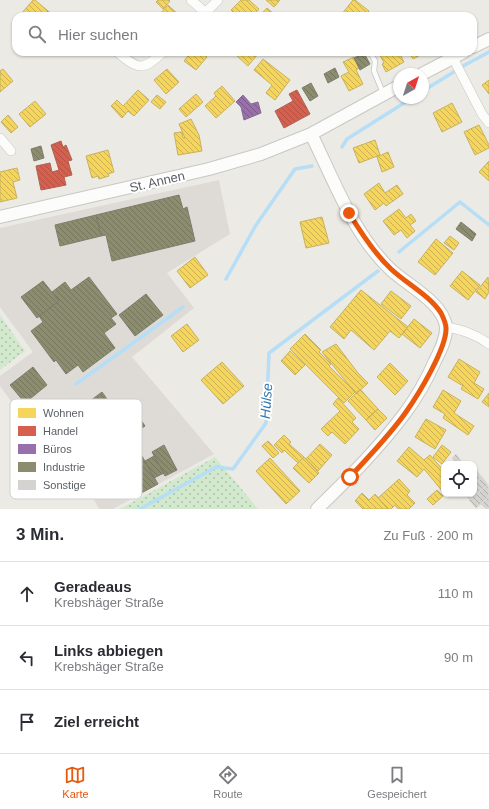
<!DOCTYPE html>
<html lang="de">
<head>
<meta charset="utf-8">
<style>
  body { margin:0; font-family:Helvetica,sans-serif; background:#f7f7f7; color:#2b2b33 }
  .controls { position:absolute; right:12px; bottom:12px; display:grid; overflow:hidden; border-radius:8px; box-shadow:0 1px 3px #0004 }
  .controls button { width:36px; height:36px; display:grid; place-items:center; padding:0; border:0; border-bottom:1px solid #e1e1e2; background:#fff; color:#2b2b33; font:20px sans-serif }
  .compass { position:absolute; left:393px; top:68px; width:36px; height:36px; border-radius:50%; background:#fff; box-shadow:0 1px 3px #0004; rotate:39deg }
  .stop { position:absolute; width:12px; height:12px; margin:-9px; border:3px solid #ea580c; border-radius:50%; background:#fff }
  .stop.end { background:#ea580c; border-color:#fff; box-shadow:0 1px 4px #0008 }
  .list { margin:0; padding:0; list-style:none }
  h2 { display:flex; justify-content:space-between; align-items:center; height:52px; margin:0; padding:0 16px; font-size:17px }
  h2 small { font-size:13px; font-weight:400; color:#7c7c81 }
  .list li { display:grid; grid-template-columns:26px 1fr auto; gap:12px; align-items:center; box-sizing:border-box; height:64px; padding:0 16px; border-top:1px solid #e1e1e2 }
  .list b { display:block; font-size:15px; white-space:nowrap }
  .list p { margin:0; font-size:13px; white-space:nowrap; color:#7c7c81 }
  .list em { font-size:13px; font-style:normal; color:#7c7c81 }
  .icon { flex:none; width:22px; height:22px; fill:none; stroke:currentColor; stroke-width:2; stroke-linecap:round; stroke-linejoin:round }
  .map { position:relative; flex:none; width:489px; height:509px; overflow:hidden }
  .search { position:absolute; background:#fff; box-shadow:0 1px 3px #0004; left:12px; right:12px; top:12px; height:44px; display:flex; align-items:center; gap:10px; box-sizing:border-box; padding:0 14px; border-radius:12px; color:#7c7c81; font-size:15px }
  .sheet { height:244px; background:#fff }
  nav { display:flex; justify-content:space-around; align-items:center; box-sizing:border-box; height:56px; border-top:1px solid #e1e1e2; background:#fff; font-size:11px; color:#7c7c81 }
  nav a { display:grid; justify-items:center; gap:2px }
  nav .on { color:#ea580c }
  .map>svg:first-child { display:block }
  .industrial { fill:#dedbd7 }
  .grass { fill:url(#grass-dots) }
  .homes { fill:url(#homes-back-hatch); stroke:#c7b25e }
  .shops { fill:url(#shops-back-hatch); stroke:#b16054 }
  .offices { fill:url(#offices-back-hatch); stroke:#866b96 }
  .industry { fill:url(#industry-back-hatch); stroke:#7d7e6b }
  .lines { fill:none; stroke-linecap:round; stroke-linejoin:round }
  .stream { stroke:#b6def7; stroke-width:3.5 }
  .building { fill:url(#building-back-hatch); stroke:#dad8d4 }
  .lane-casing { stroke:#c7c7c6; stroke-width:6 }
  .street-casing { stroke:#c7c7c6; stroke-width:10 }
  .secondary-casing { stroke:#c7c8c6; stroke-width:14 }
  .lane { stroke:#fcfcfb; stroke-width:4.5 }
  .street { stroke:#fcfcfb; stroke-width:9 }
  .secondary { stroke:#fcfcfb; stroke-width:12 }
  .route { stroke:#ea580c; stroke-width:5 }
  .labels { text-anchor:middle; stroke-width:4; stroke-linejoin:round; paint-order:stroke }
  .street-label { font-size:13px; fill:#5a5f64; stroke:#fff }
  .water-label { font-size:14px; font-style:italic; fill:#3275b2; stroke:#fff }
  .key { fill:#fff; stroke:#cecfd0; stroke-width:1 }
  .key-label { font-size:11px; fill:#5a5f64 }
</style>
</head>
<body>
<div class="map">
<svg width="489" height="509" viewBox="0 0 489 509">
  <defs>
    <pattern id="grass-dots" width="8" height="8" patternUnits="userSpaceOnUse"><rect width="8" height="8" fill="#d2e9cd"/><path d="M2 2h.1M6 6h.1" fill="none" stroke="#adc0aa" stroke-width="1.8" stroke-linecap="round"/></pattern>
    <pattern id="homes-back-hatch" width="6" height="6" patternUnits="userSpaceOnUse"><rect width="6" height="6" fill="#f6d55c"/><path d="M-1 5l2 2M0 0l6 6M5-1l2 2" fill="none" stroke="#cab050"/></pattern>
    <pattern id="shops-back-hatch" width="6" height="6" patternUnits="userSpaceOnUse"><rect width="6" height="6" fill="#d6604d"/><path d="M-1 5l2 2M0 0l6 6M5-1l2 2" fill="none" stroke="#b15244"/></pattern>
    <pattern id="offices-back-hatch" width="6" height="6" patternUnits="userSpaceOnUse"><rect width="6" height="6" fill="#9970ab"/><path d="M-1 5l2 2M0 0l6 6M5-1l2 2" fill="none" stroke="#7a5b88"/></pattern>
    <pattern id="industry-back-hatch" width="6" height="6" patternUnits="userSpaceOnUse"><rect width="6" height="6" fill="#8c8c6e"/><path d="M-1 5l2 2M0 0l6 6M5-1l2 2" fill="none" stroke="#75765e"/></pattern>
    <pattern id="building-back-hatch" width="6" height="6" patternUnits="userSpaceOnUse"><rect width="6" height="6" fill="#d4d3cf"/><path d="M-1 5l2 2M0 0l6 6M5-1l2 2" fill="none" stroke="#afaeac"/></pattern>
  </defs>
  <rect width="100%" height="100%" fill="#ebeae4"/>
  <path class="industrial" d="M 219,180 L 230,234 L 167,273 L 194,308 L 132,357 L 214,454 L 113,509 L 99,509 L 44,405 L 21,415 L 0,386 L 0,376 L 33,352 L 0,307 L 0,228 Z"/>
  <path class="grass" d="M 0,315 L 25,351 L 0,370 Z
    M 215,457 L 258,509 L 120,509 Z"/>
  <path class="homes" d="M 33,0 L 35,0 L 54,16 L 25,16 L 22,13 Z
    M 158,0 L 169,0 L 170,1 L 163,9 L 156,2 Z
    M 241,0 L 249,0 L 259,9 L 253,16 L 238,16 L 231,10 Z
    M 266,0 L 280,0 L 274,7 Z
    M 353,0 L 355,0 L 369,11 L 365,16 L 343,16 L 341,15 Z
    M 168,5 L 180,16 L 158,16 Z
    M 267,8 L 275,15 L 275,16 L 259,16 Z
    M 191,52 L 200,52 L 207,57 L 196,70 L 184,61 Z
    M 240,52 L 255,52 L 258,54 L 248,66 L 237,56 Z
    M 385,52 L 399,52 L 404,62 L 386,72 L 382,64 L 384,63 L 380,55 Z
    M 409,52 L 426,52 L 413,59 Z
    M 354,57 L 359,68 L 356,70 L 363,84 L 349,91 L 341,76 L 349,72 L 343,62 Z
    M 263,59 L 290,80 L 275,100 L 266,93 L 272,85 L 254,70 Z
    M 3,69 L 13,81 L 0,92 L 0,76 L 1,75 L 0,71 Z
    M 167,69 L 179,82 L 166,94 L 154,80 Z
    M 489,80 L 489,94 L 482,85 Z
    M 222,86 L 235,101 L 216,118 L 205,106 L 216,96 L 214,93 Z
    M 138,90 L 149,100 L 134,116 L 128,111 L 122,118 L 111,106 L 117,100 L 123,106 Z
    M 196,94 L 203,102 L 186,117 L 179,109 Z
    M 157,95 L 166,102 L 160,109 L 151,102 Z
    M 35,101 L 46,114 L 30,127 L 19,114 Z
    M 452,103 L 462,122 L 442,132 L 433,113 Z
    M 8,115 L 18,127 L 11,133 L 1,122 Z
    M 191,119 L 199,135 L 202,151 L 178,155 L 174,133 L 182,132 L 183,138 L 185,138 L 179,124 Z
    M 479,125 L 489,145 L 489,148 L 475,155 L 464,132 Z
    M 375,140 L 380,155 L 359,163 L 353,148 Z
    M 108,150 L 114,172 L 108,174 L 109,176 L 99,179 L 98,176 L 92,178 L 86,156 Z
    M 388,152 L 394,167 L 382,172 L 377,157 Z
    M 489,161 L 489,181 L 479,172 Z
    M 17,168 L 20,180 L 13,182 L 17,198 L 0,202 L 0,172 Z
    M 379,183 L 385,193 L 397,185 L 403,194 L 386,206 L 384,203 L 375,210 L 364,194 Z
    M 399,209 L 406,218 L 411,214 L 416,221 L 410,225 L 415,231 L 407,238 L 401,230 L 394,235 L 383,221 Z
    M 322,217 L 329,243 L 306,248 L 300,222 Z
    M 450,236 L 459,243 L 454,250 L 444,243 Z
    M 436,239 L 453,253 L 435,275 L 418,262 Z
    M 195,257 L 208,275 L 190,288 L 177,271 Z
    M 462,271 L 480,285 L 468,300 L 450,286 Z
    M 488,277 L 489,292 L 485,299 L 476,292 Z
    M 361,290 L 408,327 L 399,338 L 390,331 L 374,350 L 351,330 L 344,339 L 330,327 Z
    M 391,291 L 411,306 L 401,319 L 381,304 Z
    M 414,319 L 432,333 L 420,348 L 402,334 Z
    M 187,324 L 199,340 L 183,352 L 171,336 Z
    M 305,334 L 321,350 L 319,352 L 331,364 L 329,366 L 355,392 L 344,403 L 290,349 Z
    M 336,344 L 358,373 L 368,383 L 356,394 L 322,352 Z
    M 290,351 L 305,365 L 295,375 L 281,361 Z
    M 459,359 L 480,372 L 474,383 L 484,389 L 478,399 L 461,389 L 463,386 L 448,377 Z
    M 222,362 L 244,386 L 223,404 L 201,380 Z
    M 390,363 L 408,381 L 395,395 L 377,377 Z
    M 360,389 L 378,409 L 366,420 L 348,401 Z
    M 443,390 L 461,401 L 454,413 L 474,426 L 468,435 L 443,418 L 445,414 L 433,407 Z
    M 489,393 L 489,407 L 482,402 Z
    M 338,398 L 356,418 L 352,422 L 359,429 L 345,444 L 332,432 L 328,436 L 321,429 L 340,411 L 333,404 Z
    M 378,409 L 387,418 L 375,430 L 366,420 Z
    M 426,419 L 446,430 L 435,449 L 415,437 Z
    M 284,435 L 291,442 L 289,444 L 304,457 L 298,463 L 284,450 L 282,453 L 274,445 Z
    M 268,441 L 279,453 L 273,458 L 262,446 Z
    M 320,444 L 332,455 L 318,471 L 306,459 Z
    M 442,445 L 451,452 L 442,464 L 433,457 Z
    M 409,447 L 424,460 L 430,455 L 444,471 L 444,491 L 443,492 L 424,469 L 417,477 L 397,461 Z
    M 304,457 L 319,473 L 309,483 L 293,468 Z
    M 270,458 L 300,491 L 286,504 L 256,471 Z
    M 399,479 L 410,491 L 407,495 L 415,503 L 409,509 L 398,509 L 395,505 L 391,509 L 388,509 L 378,498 Z
    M 437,490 L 443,496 L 433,505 L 427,499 Z
    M 362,493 L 369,500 L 375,494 L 388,509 L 363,509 L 355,501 Z"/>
  <path class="shops" d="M 297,90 L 310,114 L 284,128 L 275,111 L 293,101 L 289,94 Z
    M 61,141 L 63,147 L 66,145 L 72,160 L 68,161 L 72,175 L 64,177 L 66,185 L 41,190 L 36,166 L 50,163 L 52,172 L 59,170 L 51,145 Z"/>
  <path class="offices" d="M 243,95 L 251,104 L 258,102 L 261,113 L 244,120 L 241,107 L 236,102 Z"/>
  <path class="industry" d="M 364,53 L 370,64 L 360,70 L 354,58 Z
    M 335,68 L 339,77 L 328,83 L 324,74 Z
    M 311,83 L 318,96 L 310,101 L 302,88 Z
    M 41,146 L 44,158 L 34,161 L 31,149 Z
    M 179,195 L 183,209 L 187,207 L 195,241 L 112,261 L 106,235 L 101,236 L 96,215 Z
    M 96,215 L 101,236 L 60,246 L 55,225 Z
    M 461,222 L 476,234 L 472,241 L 456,229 Z
    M 89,277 L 117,314 L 111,318 L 116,324 L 104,333 L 115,348 L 83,372 L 78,365 L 66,374 L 56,360 L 54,362 L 31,331 L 43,322 L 39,316 L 59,301 L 52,292 L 65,282 L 71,290 Z
    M 43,281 L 59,301 L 37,318 L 21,297 Z
    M 146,294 L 163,315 L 135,336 L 119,315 Z
    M 33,367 L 47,385 L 25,403 L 10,385 Z
    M 102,392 L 122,420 L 135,411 L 145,426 L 115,446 L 86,404 Z
    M 164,445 L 177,470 L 165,476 L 152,452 Z
    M 142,456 L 158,484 L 132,498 L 117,470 Z
    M 154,456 L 164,473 L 154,478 L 145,461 Z"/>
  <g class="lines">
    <path class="stream" d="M 423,91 L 465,65 L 489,52
      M 342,147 L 347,139 L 412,98
      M 399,252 L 460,202 L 489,225
      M 226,279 L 256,225 L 295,169 L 312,166
      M 76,384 L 183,307
      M 140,509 L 216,467 L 233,469 L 266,423 L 269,353 L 378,271"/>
  </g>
  <path class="building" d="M 456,454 L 461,461 L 464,464 L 457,464 L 452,458 Z
    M 474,468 L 482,477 L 474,483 Z
    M 482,477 L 488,485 L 469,499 L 465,494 L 474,494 L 474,484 Z
    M 488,485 L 489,497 L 476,508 L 469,500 Z
    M 489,497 L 489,509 L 486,509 L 481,504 Z"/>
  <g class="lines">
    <defs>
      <path id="lane" d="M 370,52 L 375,61 L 374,71 L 383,93"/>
      <path id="street" d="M 191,0 L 206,13
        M 202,16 L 218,0
        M 117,52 C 138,69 142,72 163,52
        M 453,58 L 482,114 L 489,123
        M 0,138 L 11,151
        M 446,327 C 463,330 475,334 489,344"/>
      <path id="secondary" d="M 473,47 L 489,39
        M 422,74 L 464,52
        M 311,134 C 334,180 352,232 390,269 C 407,285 442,302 446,326 C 447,338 440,351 435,361 C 427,379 417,397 405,413 C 379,448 348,479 317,509
        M 0,217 L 209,169 L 261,154 L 311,134 L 399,86"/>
    </defs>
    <use href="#lane" class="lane-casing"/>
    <use href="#street" class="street-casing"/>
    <use href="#secondary" class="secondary-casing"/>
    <use href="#lane" class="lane"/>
    <use href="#street" class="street"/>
    <use href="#secondary" class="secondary"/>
  </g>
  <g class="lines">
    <path class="route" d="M 349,213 C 361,233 374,253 391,269 C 407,284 429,295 441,313 C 443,317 446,324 446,328 C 447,348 418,395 406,412 C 390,435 369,456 350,477"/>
  </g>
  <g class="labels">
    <g class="street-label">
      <text transform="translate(157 181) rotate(-13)" y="5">St. Annen</text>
    </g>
    <g class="water-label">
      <text transform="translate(266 401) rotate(-86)" y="5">Hülse</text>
    </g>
  </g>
  <rect x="10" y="399" width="132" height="100" rx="6" class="key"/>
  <rect x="18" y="408" width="18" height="10" fill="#f6d55c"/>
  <rect x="18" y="426" width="18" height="10" fill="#d6604d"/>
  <rect x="18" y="444" width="18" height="10" fill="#9970ab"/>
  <rect x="18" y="462" width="18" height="10" fill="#8c8c6e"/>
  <rect x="18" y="480" width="18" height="10" fill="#d4d3cf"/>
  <g class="key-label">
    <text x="43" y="417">Wohnen</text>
    <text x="43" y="435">Handel</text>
    <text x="43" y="453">Büros</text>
    <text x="43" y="471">Industrie</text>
    <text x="43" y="489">Sonstige</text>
  </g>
</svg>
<div class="controls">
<button><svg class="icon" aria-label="locate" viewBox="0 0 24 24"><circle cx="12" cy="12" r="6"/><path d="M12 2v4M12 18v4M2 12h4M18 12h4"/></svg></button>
</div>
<svg class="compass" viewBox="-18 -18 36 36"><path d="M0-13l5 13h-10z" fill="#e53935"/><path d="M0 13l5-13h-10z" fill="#7c7c81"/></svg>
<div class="stop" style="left:350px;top:477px"></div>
<div class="stop end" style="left:349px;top:213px"></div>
<div class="search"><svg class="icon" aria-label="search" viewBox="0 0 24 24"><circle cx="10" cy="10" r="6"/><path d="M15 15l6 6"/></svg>Hier suchen</div>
</div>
<section class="sheet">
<h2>3 Min.<small>Zu Fuß · 200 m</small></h2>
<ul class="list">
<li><svg class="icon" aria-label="ahead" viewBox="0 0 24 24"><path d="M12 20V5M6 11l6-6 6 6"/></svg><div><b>Geradeaus</b><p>Krebshäger Straße</p></div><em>110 m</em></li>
<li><svg class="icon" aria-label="left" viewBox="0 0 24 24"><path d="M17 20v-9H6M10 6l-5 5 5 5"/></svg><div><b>Links abbiegen</b><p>Krebshäger Straße</p></div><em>90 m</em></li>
<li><svg class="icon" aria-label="arrive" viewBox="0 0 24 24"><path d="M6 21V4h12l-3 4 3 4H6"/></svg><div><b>Ziel erreicht</b></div></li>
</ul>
</section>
<nav>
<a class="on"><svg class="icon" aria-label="map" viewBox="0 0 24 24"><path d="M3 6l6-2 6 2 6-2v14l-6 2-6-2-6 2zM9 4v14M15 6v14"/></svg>Karte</a>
<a><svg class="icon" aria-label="directions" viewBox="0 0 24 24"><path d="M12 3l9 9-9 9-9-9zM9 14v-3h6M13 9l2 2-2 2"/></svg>Route</a>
<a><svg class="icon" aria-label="saved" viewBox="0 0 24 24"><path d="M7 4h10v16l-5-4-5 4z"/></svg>Gespeichert</a>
</nav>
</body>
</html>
